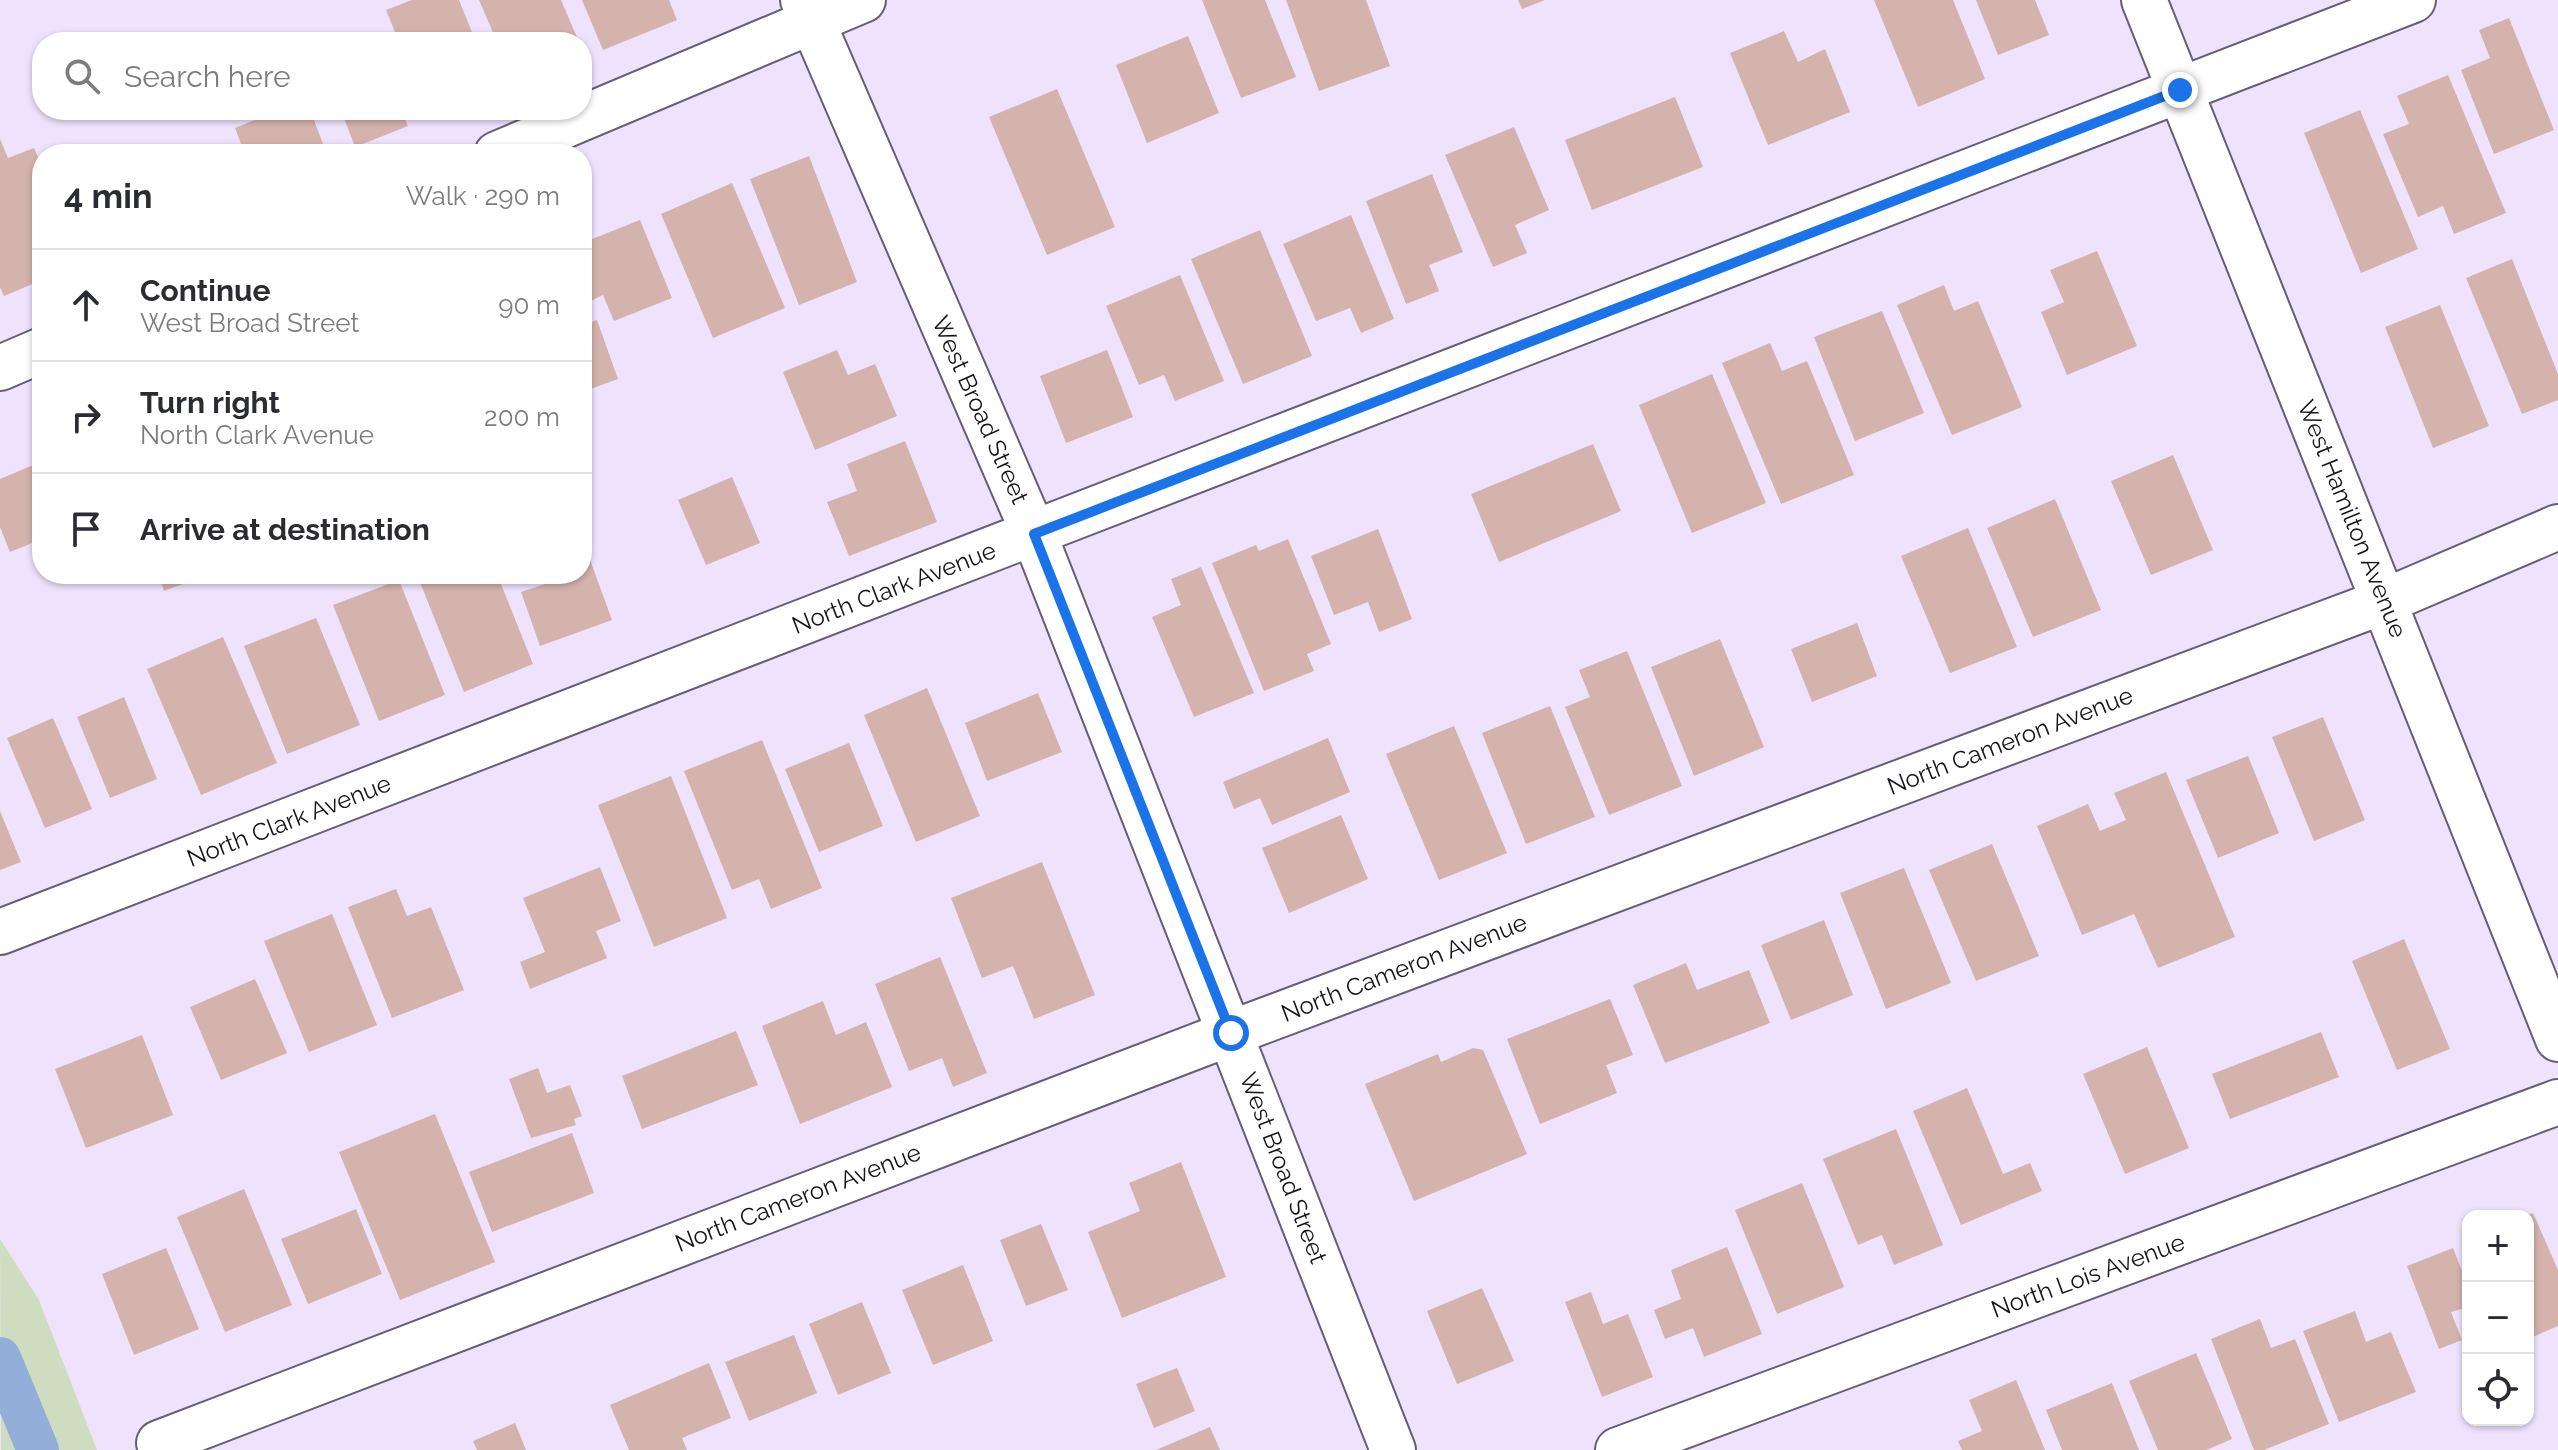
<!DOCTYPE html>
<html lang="en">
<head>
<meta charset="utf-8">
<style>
  body { margin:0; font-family:Raleway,sans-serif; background:#f7f7f7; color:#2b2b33 }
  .controls { position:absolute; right:24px; bottom:24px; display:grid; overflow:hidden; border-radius:16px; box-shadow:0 2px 6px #0004 }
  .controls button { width:72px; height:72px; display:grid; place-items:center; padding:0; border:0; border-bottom:2px solid #e1e1e2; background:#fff; color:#2b2b33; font:40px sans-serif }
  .stop { position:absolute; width:24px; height:24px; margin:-18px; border:6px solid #1a73e8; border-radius:50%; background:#fff }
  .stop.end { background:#1a73e8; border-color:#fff; box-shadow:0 2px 8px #0008 }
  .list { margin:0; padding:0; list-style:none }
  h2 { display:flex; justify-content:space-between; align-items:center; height:104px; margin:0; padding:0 32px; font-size:34px }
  h2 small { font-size:26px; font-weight:400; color:#7c7c81 }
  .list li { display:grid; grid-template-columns:52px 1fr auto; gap:24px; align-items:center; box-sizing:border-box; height:112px; padding:0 32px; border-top:2px solid #e1e1e2 }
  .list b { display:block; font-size:30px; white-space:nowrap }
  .list p { margin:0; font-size:26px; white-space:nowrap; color:#7c7c81 }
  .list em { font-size:26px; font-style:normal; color:#7c7c81 }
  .icon { flex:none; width:44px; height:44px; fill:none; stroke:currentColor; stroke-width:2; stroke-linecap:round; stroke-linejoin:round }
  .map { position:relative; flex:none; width:2558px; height:1450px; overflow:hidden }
  .search { position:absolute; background:#fff; box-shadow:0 2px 6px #0004; left:32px; top:32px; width:560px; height:88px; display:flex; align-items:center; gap:20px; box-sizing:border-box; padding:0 28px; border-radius:32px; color:#7c7c81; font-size:30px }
  .panel { position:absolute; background:#fff; box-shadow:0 2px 6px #0004; left:32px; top:144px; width:560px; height:440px; border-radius:32px }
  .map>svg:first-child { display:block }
  .green { fill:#ceddbf }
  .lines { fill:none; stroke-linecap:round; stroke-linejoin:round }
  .canal { stroke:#93aeda; stroke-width:42 }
  .building { fill:#d4b3ad }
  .minor-casing { stroke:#685d74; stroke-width:48 }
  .minor { stroke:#fff; stroke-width:44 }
  .route { stroke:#1a73e8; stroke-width:10 }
  .labels { text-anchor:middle; stroke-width:7; stroke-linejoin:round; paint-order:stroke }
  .street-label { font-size:24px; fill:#17131c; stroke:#fff }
</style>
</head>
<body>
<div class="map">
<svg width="2558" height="1450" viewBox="0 0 2558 1450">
  <rect width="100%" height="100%" fill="#efe2fd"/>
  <path class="green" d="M 0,1239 L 39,1300 L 97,1450 L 1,1450 Z"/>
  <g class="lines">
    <path class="canal" d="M 0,1358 L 38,1450"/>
  </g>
  <path class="building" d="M 412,0 L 459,0 L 476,42 L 399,42 L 386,10 Z
    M 479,0 L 561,0 L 579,42 L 497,42 Z
    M 582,0 L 669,0 L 677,20 L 603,50 Z
    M 1202,0 L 1265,0 L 1296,77 L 1241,98 Z
    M 1286,0 L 1366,0 L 1390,66 L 1319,91 Z
    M 1518,0 L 1545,0 L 1522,9 Z
    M 1874,0 L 1953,0 L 1985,79 L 1918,107 Z
    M 1976,0 L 2035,0 L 2049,35 L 1998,55 Z
    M 2509,18 L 2554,130 L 2494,154 L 2461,70 L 2490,58 L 2479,30 Z
    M 1784,31 L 1798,62 L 1825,49 L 1850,112 L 1768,145 L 1730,53 Z
    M 1188,36 L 1219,113 L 1147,143 L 1116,65 Z
    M 2448,75 L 2506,213 L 2454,234 L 2443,206 L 2418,217 L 2383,134 L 2409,124 L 2397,96 Z
    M 1057,89 L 1115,227 L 1047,255 L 989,117 Z
    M 1675,97 L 1703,167 L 1592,210 L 1565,140 Z
    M 280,110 L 310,110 L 327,154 L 245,154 L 235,128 Z
    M 341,110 L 401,110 L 408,126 L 355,147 Z
    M 426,110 L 451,110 L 429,119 Z
    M 2360,110 L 2418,249 L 2361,273 L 2304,133 Z
    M 1514,127 L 1549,210 L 1515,225 L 1527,253 L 1493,267 L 1445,155 Z
    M 0,139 L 8,158 L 34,148 L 42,166 L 42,280 L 4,296 L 0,287 Z
    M 216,144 L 220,154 L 190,154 Z
    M 809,156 L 857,282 L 799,305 L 750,179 Z
    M 1432,174 L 1463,252 L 1429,265 L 1439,291 L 1406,304 L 1366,201 Z
    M 732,183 L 785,308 L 713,338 L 661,214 Z
    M 1351,215 L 1394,319 L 1361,333 L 1350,308 L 1316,321 L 1283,244 Z
    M 640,220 L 672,298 L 614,321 L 603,295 L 582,305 L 582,243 Z
    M 1260,230 L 1312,356 L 1243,384 L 1191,259 Z
    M 2097,251 L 2137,346 L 2067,375 L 2041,312 L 2064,302 L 2050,270 Z
    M 2512,259 L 2558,374 L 2558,400 L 2522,414 L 2466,278 Z
    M 1180,275 L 1224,381 L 1175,401 L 1164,375 L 1139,385 L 1106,306 Z
    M 1944,285 L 1954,311 L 1978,301 L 2022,407 L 1952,435 L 1897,305 Z
    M 2440,305 L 2489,426 L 2433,448 L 2385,327 Z
    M 1882,311 L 1924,413 L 1855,441 L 1814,337 Z
    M 597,320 L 618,379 L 585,391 L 582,325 Z
    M 1770,343 L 1782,371 L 1807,361 L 1854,475 L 1781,504 L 1722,363 Z
    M 837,350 L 848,375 L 875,364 L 897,416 L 815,450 L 783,372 Z
    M 1107,350 L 1133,417 L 1066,443 L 1040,376 Z
    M 1712,374 L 1766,503 L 1692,533 L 1639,405 Z
    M 905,441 L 937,522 L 849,556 L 827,502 L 857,491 L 847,464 Z
    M 1593,444 L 1621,511 L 1499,562 L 1471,494 Z
    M 2173,455 L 2213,550 L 2151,575 L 2111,481 Z
    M 38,463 L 42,474 L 42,539 L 10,552 L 0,527 L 0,479 Z
    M 732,477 L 760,543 L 706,565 L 678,500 Z
    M 2055,499 L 2101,610 L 2033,637 L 1987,528 Z
    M 1968,528 L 2017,647 L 1950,673 L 1901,556 Z
    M 1378,529 L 1412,619 L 1379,632 L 1368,602 L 1334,615 L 1311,556 Z
    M 582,538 L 612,620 L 540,646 L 521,592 L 545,584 L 541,574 L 582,574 Z
    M 1288,539 L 1331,644 L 1307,654 L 1314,671 L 1264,691 L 1212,563 L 1256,545 L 1259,551 Z
    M 1201,567 L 1254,693 L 1194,717 L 1152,617 L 1181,605 L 1171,579 Z
    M 158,574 L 198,574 L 199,578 L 164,591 Z
    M 435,574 L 497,574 L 533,664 L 464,692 L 419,580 Z
    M 399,580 L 445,695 L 379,721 L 333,605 Z
    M 316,618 L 360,725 L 287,754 L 244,646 Z
    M 1857,623 L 1877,676 L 1812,702 L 1791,649 Z
    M 223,637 L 277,763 L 201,795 L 147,669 Z
    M 1720,639 L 1764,747 L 1694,776 L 1651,667 Z
    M 1627,651 L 1682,786 L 1609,815 L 1565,707 L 1590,697 L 1579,670 Z
    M 927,688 L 980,816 L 916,842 L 864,715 Z
    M 1038,693 L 1062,752 L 987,781 L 965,723 Z
    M 124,697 L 157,779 L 110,798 L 77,717 Z
    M 1550,706 L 1595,817 L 1526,844 L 1482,733 Z
    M 2323,717 L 2365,820 L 2314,841 L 2272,737 Z
    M 53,718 L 92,809 L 45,828 L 7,738 Z
    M 1454,726 L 1507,853 L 1439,880 L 1386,754 Z
    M 1328,738 L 1350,792 L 1272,825 L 1260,798 L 1234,809 L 1223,782 Z
    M 762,740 L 822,888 L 771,909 L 759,879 L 732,890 L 684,771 Z
    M 849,743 L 883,826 L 819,852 L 785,769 Z
    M 2248,756 L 2279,833 L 2218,858 L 2186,780 Z
    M 2166,772 L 2235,937 L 2158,968 L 2134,914 L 2082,935 L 2037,826 L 2088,804 L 2100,831 L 2126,820 L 2114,793 Z
    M 671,776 L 727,918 L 654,947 L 598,805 Z
    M 0,811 L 21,862 L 0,870 Z
    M 1341,815 L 1368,879 L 1289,913 L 1262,848 Z
    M 1992,844 L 2039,956 L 1976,981 L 1929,870 Z
    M 1042,862 L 1095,995 L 1034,1019 L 1013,966 L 982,978 L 951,898 Z
    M 600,867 L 621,921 L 596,931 L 607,958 L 530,989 L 520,962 L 545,952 L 523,898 Z
    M 1904,868 L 1951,983 L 1886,1009 L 1840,893 Z
    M 396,889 L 407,916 L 431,907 L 464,990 L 392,1018 L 348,907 Z
    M 332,914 L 377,1025 L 309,1052 L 264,941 Z
    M 1824,920 L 1853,995 L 1791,1020 L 1761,945 Z
    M 2404,939 L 2450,1049 L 2397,1070 L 2352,961 Z
    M 940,957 L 987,1073 L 953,1087 L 942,1058 L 909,1071 L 875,984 Z
    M 1686,963 L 1697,990 L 1749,970 L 1770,1023 L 1665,1063 L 1633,985 Z
    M 255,979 L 287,1053 L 221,1080 L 190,1007 Z
    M 1610,999 L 1633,1055 L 1606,1065 L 1617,1093 L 1540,1124 L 1507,1039 Z
    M 823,1001 L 836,1035 L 866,1022 L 892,1087 L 800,1124 L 762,1026 Z
    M 736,1031 L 758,1085 L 642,1129 L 622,1076 Z
    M 2321,1032 L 2339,1077 L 2230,1119 L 2212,1074 Z
    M 142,1035 L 173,1115 L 86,1148 L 55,1069 Z
    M 2147,1047 L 2189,1148 L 2125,1174 L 2083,1074 Z
    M 1473,1048 L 1483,1050 L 1527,1154 L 1414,1201 L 1365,1084 L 1438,1054 L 1441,1062 Z
    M 538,1068 L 547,1093 L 570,1085 L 582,1116 L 574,1119 L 576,1125 L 531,1138 L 509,1079 Z
    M 1967,1088 L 2003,1174 L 2030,1163 L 2042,1191 L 1961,1225 L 1913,1111 Z
    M 435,1114 L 495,1262 L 400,1300 L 339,1152 Z
    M 1896,1129 L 1943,1245 L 1894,1265 L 1882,1235 L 1858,1245 L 1823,1159 Z
    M 572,1133 L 594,1193 L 492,1232 L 469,1172 Z
    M 1181,1162 L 1226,1277 L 1122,1318 L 1088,1232 L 1140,1211 L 1129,1183 Z
    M 1802,1183 L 1844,1287 L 1777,1314 L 1735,1210 Z
    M 244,1189 L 292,1305 L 225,1332 L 177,1217 Z
    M 356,1209 L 382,1274 L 308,1304 L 281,1239 Z
    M 2533,1213 L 2558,1270 L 2558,1326 L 2528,1339 L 2528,1215 Z
    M 1041,1224 L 1068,1290 L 1026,1306 L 1000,1240 Z
    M 1727,1247 L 1762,1334 L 1704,1357 L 1693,1328 L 1665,1339 L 1654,1310 L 1681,1299 L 1671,1270 Z
    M 166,1248 L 199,1329 L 134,1355 L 102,1274 Z
    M 2453,1248 L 2468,1286 L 2468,1307 L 2451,1312 L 2462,1340 L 2439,1349 L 2407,1266 Z
    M 963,1265 L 993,1341 L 933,1365 L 902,1290 Z
    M 1482,1288 L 1514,1361 L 1457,1384 L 1427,1311 Z
    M 1591,1292 L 1603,1324 L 1628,1314 L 1653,1377 L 1602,1397 L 1565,1302 Z
    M 862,1302 L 891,1373 L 838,1395 L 809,1324 Z
    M 2355,1311 L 2366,1342 L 2391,1332 L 2416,1392 L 2339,1422 L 2303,1331 Z
    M 2260,1319 L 2271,1348 L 2295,1339 L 2329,1424 L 2264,1450 L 2254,1450 L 2211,1339 Z
    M 794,1335 L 817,1393 L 749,1421 L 725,1362 Z
    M 2196,1353 L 2232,1439 L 2206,1450 L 2158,1450 L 2129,1381 Z
    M 709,1363 L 731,1418 L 682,1438 L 687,1450 L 629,1450 L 610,1405 Z
    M 1177,1368 L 1195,1411 L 1154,1428 L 1136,1384 Z
    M 2016,1380 L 2045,1450 L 1962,1450 L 1958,1441 L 1982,1431 L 1969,1400 Z
    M 2112,1383 L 2139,1450 L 2062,1450 L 2046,1410 Z
    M 515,1423 L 526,1450 L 477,1450 L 473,1441 Z
    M 1210,1427 L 1220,1450 L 1156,1450 Z"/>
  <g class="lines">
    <defs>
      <path id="minor" d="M 803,0 L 1034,534 L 1393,1450
        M 2144,0 L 2558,1039
        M 497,154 L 863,0
        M 0,368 L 42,350
        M 0,932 L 2413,0
        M 159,1443 L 1231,1033 L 2385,601 L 2558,527
        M 1618,1450 L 2558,1102"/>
    </defs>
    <use href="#minor" class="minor-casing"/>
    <use href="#minor" class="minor"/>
  </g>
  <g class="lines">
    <path class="route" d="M 1231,1033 L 1034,534 L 2180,90"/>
  </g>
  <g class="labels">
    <g class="street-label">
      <text transform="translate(980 410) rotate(66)" y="8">West Broad Street</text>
      <text transform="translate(2352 519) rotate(68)" y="8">West Hamilton Avenue</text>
      <text transform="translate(894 588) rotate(-21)" y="8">North Clark Avenue</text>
      <text transform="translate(2010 741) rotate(-21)" y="8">North Cameron Avenue</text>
      <text transform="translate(289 821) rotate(-21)" y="8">North Clark Avenue</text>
      <text transform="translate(1404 968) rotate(-21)" y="8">North Cameron Avenue</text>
      <text transform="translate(1283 1168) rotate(69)" y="8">West Broad Street</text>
      <text transform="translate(798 1198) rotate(-21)" y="8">North Cameron Avenue</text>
      <text transform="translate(2088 1276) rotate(-20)" y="8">North Lois Avenue</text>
    </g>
  </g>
</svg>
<div class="controls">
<button>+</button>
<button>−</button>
<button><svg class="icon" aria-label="locate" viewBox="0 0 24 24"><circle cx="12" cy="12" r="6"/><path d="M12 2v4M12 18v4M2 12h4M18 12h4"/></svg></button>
</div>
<div class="stop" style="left:1231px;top:1033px"></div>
<div class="stop end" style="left:2180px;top:90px"></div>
<div class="search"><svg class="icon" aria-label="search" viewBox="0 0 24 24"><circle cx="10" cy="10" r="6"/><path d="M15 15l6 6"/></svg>Search here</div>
<section class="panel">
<h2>4 min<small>Walk · 290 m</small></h2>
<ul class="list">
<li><svg class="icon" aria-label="ahead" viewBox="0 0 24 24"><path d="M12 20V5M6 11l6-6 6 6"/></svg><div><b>Continue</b><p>West Broad Street</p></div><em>90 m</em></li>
<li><svg class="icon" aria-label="right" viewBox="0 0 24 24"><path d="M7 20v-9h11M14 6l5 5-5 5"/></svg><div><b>Turn right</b><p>North Clark Avenue</p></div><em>200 m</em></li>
<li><svg class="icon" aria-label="arrive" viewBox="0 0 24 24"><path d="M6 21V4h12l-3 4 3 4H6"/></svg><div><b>Arrive at destination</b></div></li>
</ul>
</section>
</div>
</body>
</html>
